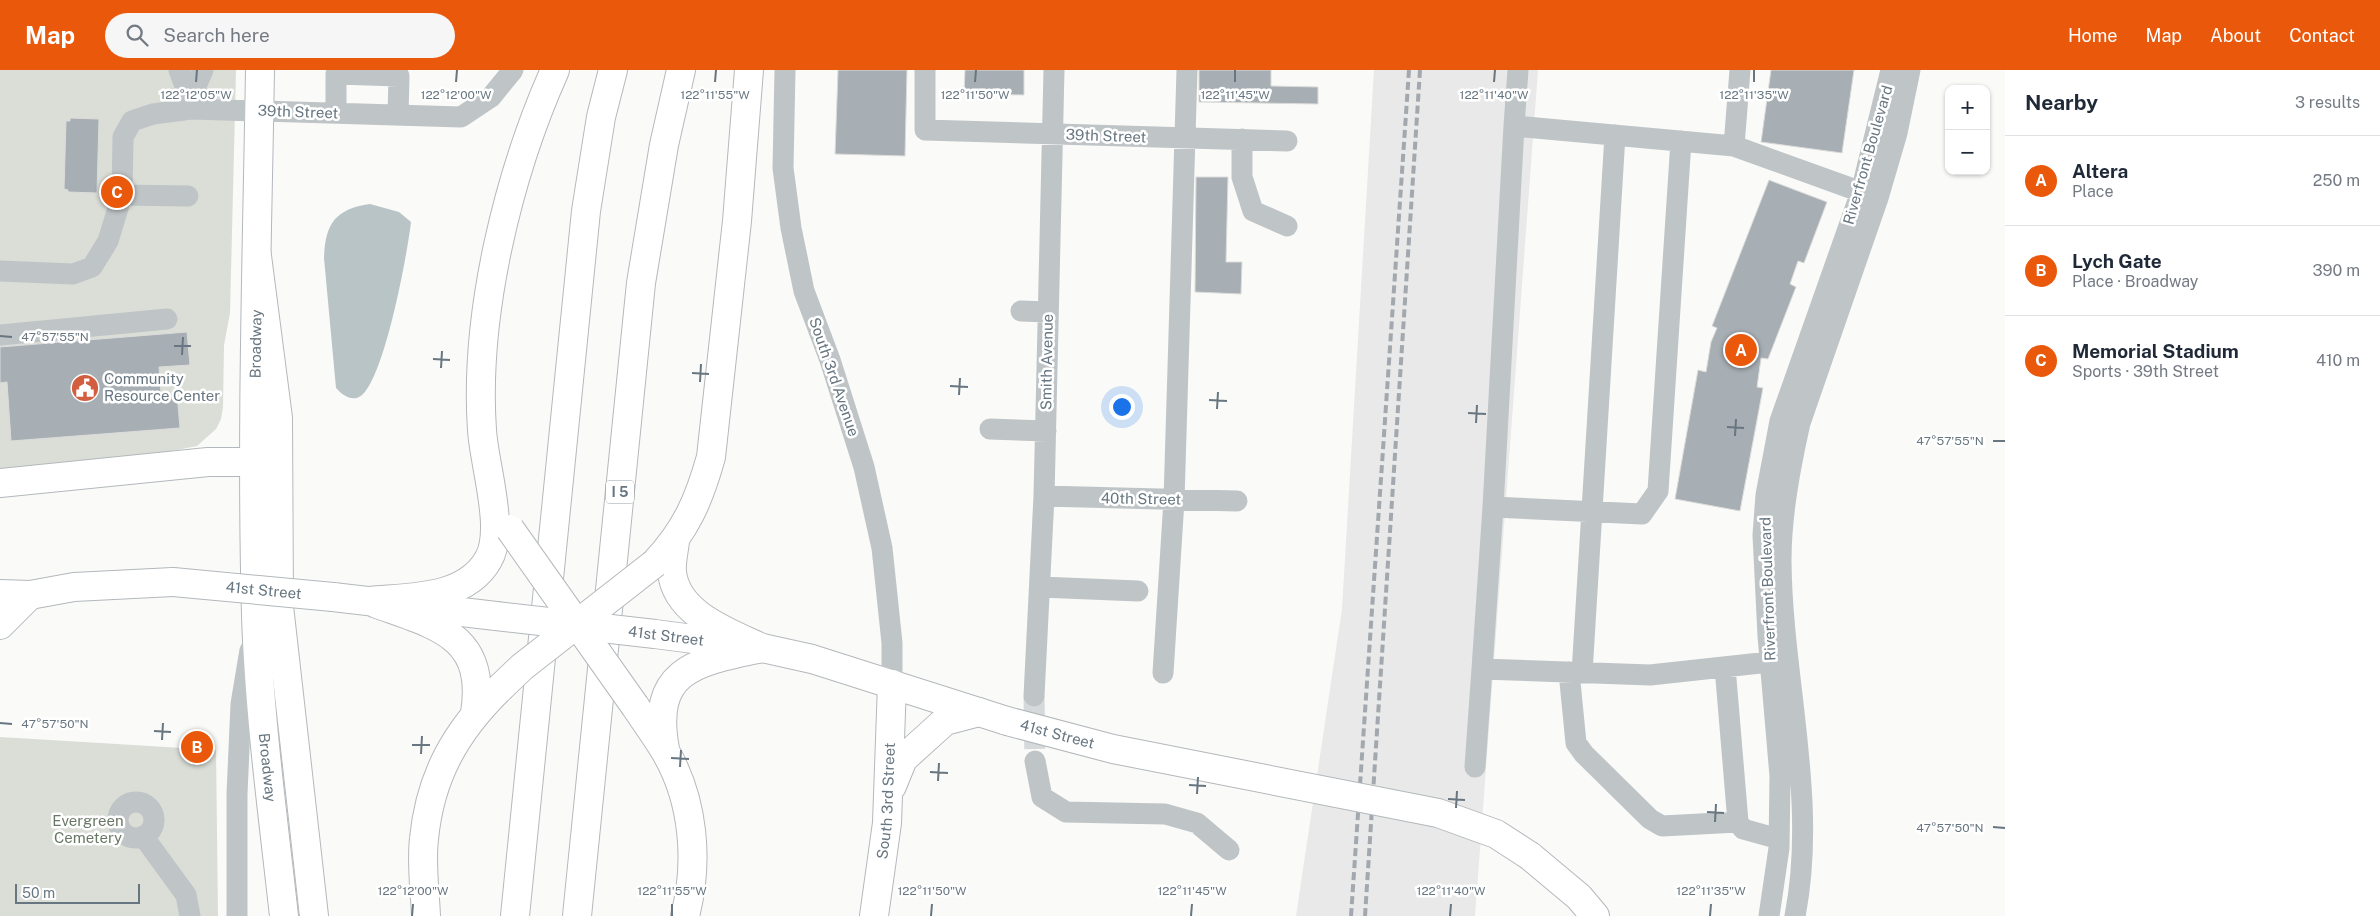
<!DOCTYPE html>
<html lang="en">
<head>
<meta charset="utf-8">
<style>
  body { margin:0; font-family:"Public Sans",sans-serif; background:#f6f6f7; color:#1f2937 }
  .controls { position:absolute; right:15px; top:15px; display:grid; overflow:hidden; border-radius:10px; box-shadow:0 1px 4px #0004 }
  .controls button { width:45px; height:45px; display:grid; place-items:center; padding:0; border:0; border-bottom:1px solid #e0e1e3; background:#fff; color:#1f2937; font:25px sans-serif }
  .scale { position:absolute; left:15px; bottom:12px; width:125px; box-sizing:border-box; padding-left:5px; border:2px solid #677680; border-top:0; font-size:14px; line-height:18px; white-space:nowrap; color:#677680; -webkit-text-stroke:4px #fff; paint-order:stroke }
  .you { position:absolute; left:1121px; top:336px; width:18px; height:18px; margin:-12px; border:4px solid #fff; border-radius:50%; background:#1a73e8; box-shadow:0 0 0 8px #1a73e833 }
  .badge { display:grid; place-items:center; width:32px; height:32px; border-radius:50%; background:#ea580c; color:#fff; font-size:16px; font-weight:700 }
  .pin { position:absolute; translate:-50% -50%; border:2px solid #fff; box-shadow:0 1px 5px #0006 }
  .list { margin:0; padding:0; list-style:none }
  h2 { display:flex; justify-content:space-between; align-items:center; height:65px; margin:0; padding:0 20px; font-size:21px }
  h2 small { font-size:16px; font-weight:400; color:#747a83 }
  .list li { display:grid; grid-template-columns:32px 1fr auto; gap:15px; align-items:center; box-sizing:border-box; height:90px; padding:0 20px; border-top:1px solid #e0e1e3 }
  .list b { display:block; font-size:19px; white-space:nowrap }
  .list p { margin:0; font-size:16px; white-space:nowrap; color:#747a83 }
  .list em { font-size:16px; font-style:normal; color:#747a83 }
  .icon { flex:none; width:28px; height:28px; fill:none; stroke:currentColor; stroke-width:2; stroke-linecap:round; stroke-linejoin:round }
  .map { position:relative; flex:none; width:2005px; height:846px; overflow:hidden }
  header { display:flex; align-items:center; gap:30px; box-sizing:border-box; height:70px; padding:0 25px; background:#ea580c; color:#fff }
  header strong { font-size:24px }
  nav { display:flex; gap:28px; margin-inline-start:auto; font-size:18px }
  .search { width:350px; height:45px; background:#f6f6f7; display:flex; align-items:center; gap:12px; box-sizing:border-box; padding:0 18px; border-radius:28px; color:#747a83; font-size:19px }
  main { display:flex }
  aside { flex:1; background:#fff }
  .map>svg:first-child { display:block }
  .built { fill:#e8e9e8 }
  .green { fill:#daded7 }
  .water { fill:#b9c4c7 }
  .building { fill:#a7afb4; stroke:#dcdcda }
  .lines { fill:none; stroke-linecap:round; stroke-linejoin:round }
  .minor-tunnel { stroke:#d5d9da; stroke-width:21; stroke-dasharray:21 11; stroke-linecap:butt }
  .major-casing { stroke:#b3b8bc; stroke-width:30 }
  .highway-casing { stroke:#b5b9bc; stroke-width:30 }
  .minor { stroke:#bfc4c7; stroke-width:21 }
  .major { stroke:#fff; stroke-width:28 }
  .highway { stroke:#fff; stroke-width:28 }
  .rail { stroke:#a2a8ad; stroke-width:4; stroke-dasharray:8 4; stroke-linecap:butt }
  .major-bridge-casing { stroke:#b3b8bc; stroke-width:30; stroke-linecap:butt }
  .highway-bridge-casing { stroke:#b5b9bc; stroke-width:30; stroke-linecap:butt }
  .major-bridge { stroke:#fff; stroke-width:28 }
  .highway-bridge { stroke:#fff; stroke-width:28 }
  .ticks { fill:none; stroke:#677680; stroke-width:2 }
  .labels { text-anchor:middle; stroke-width:5; stroke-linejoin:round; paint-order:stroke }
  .shield { fill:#fff; stroke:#959fa6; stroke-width:1 }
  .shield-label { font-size:14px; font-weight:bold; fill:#677680 }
  .street-label { font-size:15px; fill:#677680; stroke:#fff }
  .poi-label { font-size:15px; fill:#677680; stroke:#fff; text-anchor:start }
  .park-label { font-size:15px; fill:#697866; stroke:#fff }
  .ticks-label { font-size:12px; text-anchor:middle; fill:#677680; stroke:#fff; stroke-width:5; stroke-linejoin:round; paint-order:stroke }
</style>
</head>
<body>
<header>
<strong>Map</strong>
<div class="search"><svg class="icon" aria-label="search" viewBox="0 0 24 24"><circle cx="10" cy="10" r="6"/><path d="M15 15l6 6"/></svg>Search here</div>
<nav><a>Home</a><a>Map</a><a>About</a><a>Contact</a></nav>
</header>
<main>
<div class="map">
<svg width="2005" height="846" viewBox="0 0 2005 846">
  <rect width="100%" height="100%" fill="#fafaf8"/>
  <path class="built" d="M 1374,0 L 1538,0 L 1475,846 L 1296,846 L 1342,539 Z"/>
  <path class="green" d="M 0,0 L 236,0 L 230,243 L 224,275 L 223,337 L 221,349 L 216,359 L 197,376 L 150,385 L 0,403 Z
    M 0,667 L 216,680 L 218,846 L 0,846 Z"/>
  <path class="water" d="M 370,134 L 399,142 L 411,152 C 407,186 385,304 362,325 C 353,333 342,325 336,318 L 324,188 C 325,154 335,139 370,134 Z"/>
  <path class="building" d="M 838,0 L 907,0 L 905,86 L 835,84 Z
    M 965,0 L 1024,0 L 1024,25 L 964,24 Z
    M 1199,0 L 1271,0 L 1271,16 L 1318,17 L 1318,34 L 1199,32 Z
    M 1771,0 L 1854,0 L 1842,83 L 1761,72 Z
    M 70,48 L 99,49 L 97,123 L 68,122 L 68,120 L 64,119 L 66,51 L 70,51 Z
    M 1196,107 L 1228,107 L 1226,192 L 1242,192 L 1241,224 L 1195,222 Z
    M 1769,110 L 1827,132 L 1804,193 L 1798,191 L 1790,214 L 1796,217 L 1768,289 L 1761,288 L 1757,317 L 1763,318 L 1740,441 L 1675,429 L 1698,300 L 1706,302 L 1711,272 L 1717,258 L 1712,256 Z
    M 187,262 L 190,295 L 159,297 L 161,324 L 177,323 L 180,358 L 11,371 L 7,312 L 0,313 L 0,277 Z"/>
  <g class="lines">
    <path class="minor-tunnel" d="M 1034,626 L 1035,691"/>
    <defs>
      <g id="major">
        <path id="s1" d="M 260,0 C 257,182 251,363 256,545 C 259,645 273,746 284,846"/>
        <path d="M 0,413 L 208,392 L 253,392"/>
        <path d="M 0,524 L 30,525 L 74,517 L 173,512"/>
        <path d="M 333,527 L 496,546"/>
        <path d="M 0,555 L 30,525"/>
        <path d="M 655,564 L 762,578 L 812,589 L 1007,651"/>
        <path d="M 892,716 L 903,689 L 945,651 L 979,642"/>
        <path d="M 1530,786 L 1579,827 L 1595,846"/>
        <path id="s2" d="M 874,846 L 887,753 L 892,614"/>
      </g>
      <path id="highway" d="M 257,186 L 278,348 L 279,536 L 314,846
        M 675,471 C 674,481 671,492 672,502 C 676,544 728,562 762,578
        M 655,493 C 686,460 699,430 711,387 L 737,151 L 749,0
        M 369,531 C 410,527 465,530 488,490 C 506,461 484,395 482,360 C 474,245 508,105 555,0
        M 377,534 C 438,556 487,566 475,643
        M 635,636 C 645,651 656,666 665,681 C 694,730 699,792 685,846
        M 665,679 C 650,598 697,592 762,578
        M 426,846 C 425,821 421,794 424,769 C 430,706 456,661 500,618
        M 515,846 L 586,141 L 601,47 L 613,0
        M 577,846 L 641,213 L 664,75 L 681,0"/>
    </defs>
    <use href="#major" class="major-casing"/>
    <use href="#highway" class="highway-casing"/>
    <path class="minor" d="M 179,0 L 190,30 L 203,0
      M 785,0 L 783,98 L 791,158 L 804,221 L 830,290 L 864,397 L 882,478 L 892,573 L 892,614
      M 925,0 L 925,60 L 1287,71
      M 336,43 L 336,4 L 399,6 L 398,45
      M 1514,56 L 1518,0
      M 1242,69 L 1242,107 L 1253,141 L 1287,156
      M 1734,76 L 1740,0
      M 122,125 L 188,126
      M 0,201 L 73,204 L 92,197 L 108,171 L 122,125 L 123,67 L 132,51 L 153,44 L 191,39 L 461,47 L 491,27 L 513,0
      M 1021,241 L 1048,242
      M 0,265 L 167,249
      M 990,359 L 1046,361
      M 1044,426 L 1237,431
      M 1493,437 L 1642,444 L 1658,421 L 1681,71
      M 1040,517 L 1138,521
      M 1788,590 L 1650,605 L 1482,599 L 1493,437 L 1514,56 L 1734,76 L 1878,128
      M 1725,597 L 1738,752
      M 1569,602 L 1576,673 L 1584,684 L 1650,749 L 1662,756 L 1738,752 L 1743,759 L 1779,769
      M 1163,603 L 1174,430 L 1187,0
      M 1582,603 L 1615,65
      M 1034,626 L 1044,426 L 1054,0
      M 1035,691 L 1042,727 L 1066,742 L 1165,744 L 1197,753 L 1229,780
      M 1475,697 L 1482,599
      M118 750a18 18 0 1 1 36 0a18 18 0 1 1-36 0Z
      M 143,766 L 186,825 L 190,846
      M 237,846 L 237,724 L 241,634 L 250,580
      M 1769,846 L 1779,778 L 1780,706 L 1768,566 L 1763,465 L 1766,425 L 1780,351 L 1861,122 L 1891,0
      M 1795,846 C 1818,729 1782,609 1781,491 C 1781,445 1790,398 1800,353 L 1878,128 L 1897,63 L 1910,0"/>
    <use href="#major" class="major"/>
    <use href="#highway" class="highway"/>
    <path class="rail" d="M 1351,846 L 1409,0
      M 1365,846 L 1420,0"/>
    <defs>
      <g id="major-bridge">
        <path id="s3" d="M 173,512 L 333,527"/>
        <path d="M 496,546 L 655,564"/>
        <path id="s4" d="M 1007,651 L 1113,679 L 1438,743 L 1496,764 L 1530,786"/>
      </g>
      <path id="highway-bridge" d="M 510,459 L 635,636
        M 500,618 L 522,597 L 655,493"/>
    </defs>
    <use href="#major-bridge" class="major-bridge-casing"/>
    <use href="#highway-bridge" class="highway-bridge-casing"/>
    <use href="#major-bridge" class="major-bridge"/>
    <use href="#highway-bridge" class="highway-bridge"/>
  </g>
  <path class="ticks" d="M 196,12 L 197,0M 456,12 L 457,0M 715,12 L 716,0M 975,12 L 976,0M 1235,12 L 1235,0M 1494,12 L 1495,0M 1754,12 L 1754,0M 0,266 L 12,267M 174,276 L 191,276M 182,285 L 183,267M 433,289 L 450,290M 441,298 L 442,281M 692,303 L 709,304M 700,312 L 701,294M 950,316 L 968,317M 959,325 L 960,308M 1209,330 L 1227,331M 1217,339 L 1218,322M 1468,343 L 1486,344M 1476,353 L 1477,335M 1727,357 L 1744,358M 1735,366 L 1736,349M 1993,371 L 2005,371M 0,653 L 12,654M 154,661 L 171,662M 162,670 L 163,653M 412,675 L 430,675M 421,684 L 422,666M 671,688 L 689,689M 680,697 L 681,680M 930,702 L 948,703M 938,711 L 939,693M 1189,715 L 1206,716M 1197,724 L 1198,707M 1448,729 L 1465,730M 1456,738 L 1457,721M 1707,742 L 1724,743M 1715,752 L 1716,734M 1993,757 L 2005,758M 412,846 L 413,834M 672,846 L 672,834M 931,846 L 932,834M 1191,846 L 1192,834M 1450,846 L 1451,834M 1710,846 L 1711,834"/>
  <defs>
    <symbol id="civic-disc" viewBox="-11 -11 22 22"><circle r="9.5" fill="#d25e3f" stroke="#fff"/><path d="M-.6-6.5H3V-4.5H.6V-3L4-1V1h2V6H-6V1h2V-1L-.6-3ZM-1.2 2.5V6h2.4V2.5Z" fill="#fff"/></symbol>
  </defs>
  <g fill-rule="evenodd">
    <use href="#civic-disc" x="69" y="302" width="32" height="32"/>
  </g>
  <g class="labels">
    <rect class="shield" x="606" y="410.5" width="28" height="23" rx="4"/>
    <g class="shield-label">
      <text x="620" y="427">I 5</text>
    </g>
    <g class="street-label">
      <text transform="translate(298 42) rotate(2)" y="5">39th Street</text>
      <text transform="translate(1106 66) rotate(2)" y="5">39th Street</text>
      <text transform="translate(1868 85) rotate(-74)" y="5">Riverfront Boulevard</text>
      <text transform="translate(256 274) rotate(-89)" y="5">Broadway</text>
      <text transform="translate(1047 292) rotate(-89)" y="5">Smith Avenue</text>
      <text transform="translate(834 307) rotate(71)" y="5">South 3rd Avenue</text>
      <text transform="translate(1141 429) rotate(1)" y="5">40th Street</text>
      <text transform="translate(1768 519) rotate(-92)" y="5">Riverfront Boulevard</text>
      <text dy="5" stroke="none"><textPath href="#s3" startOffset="91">41st Street</textPath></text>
      <text transform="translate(666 566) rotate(7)" y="5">41st Street</text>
      <text dy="5" stroke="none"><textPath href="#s4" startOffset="52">41st Street</textPath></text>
      <text dy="5" stroke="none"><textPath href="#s1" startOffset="698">Broadway</textPath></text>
      <text dy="5" stroke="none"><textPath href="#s2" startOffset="116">South 3rd Street</textPath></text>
    </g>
    <g class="poi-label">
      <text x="104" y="314">Community<tspan x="104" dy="17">Resource Center</tspan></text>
    </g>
    <g class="park-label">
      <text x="88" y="756">Evergreen<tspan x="88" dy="17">Cemetery</tspan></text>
    </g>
  </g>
  <g class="ticks-label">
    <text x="715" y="29">122°11'55"W</text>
    <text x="975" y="29">122°11'50"W</text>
    <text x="1754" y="29">122°11'35"W</text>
    <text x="196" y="29">122°12'05"W</text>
    <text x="456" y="29">122°12'00"W</text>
    <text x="1235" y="29">122°11'45"W</text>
    <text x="1494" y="29">122°11'40"W</text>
    <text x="55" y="271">47°57'55"N</text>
    <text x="1950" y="375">47°57'55"N</text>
    <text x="55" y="658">47°57'50"N</text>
    <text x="1950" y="762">47°57'50"N</text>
    <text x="413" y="825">122°12'00"W</text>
    <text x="672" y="825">122°11'55"W</text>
    <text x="932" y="825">122°11'50"W</text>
    <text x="1192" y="825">122°11'45"W</text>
    <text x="1451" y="825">122°11'40"W</text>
    <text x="1711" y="825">122°11'35"W</text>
  </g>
</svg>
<div class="controls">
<button>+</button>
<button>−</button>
</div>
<div class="scale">50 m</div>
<div class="you"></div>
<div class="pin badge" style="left:1741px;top:280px">A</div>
<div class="pin badge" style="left:197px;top:677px">B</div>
<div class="pin badge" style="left:117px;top:122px">C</div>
</div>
<aside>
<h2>Nearby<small>3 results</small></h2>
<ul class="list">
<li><span class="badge">A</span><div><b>Altera</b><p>Place</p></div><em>250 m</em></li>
<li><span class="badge">B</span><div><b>Lych Gate</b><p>Place · Broadway</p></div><em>390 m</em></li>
<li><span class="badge">C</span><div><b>Memorial Stadium</b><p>Sports · 39th Street</p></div><em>410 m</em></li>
</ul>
</aside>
</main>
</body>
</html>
